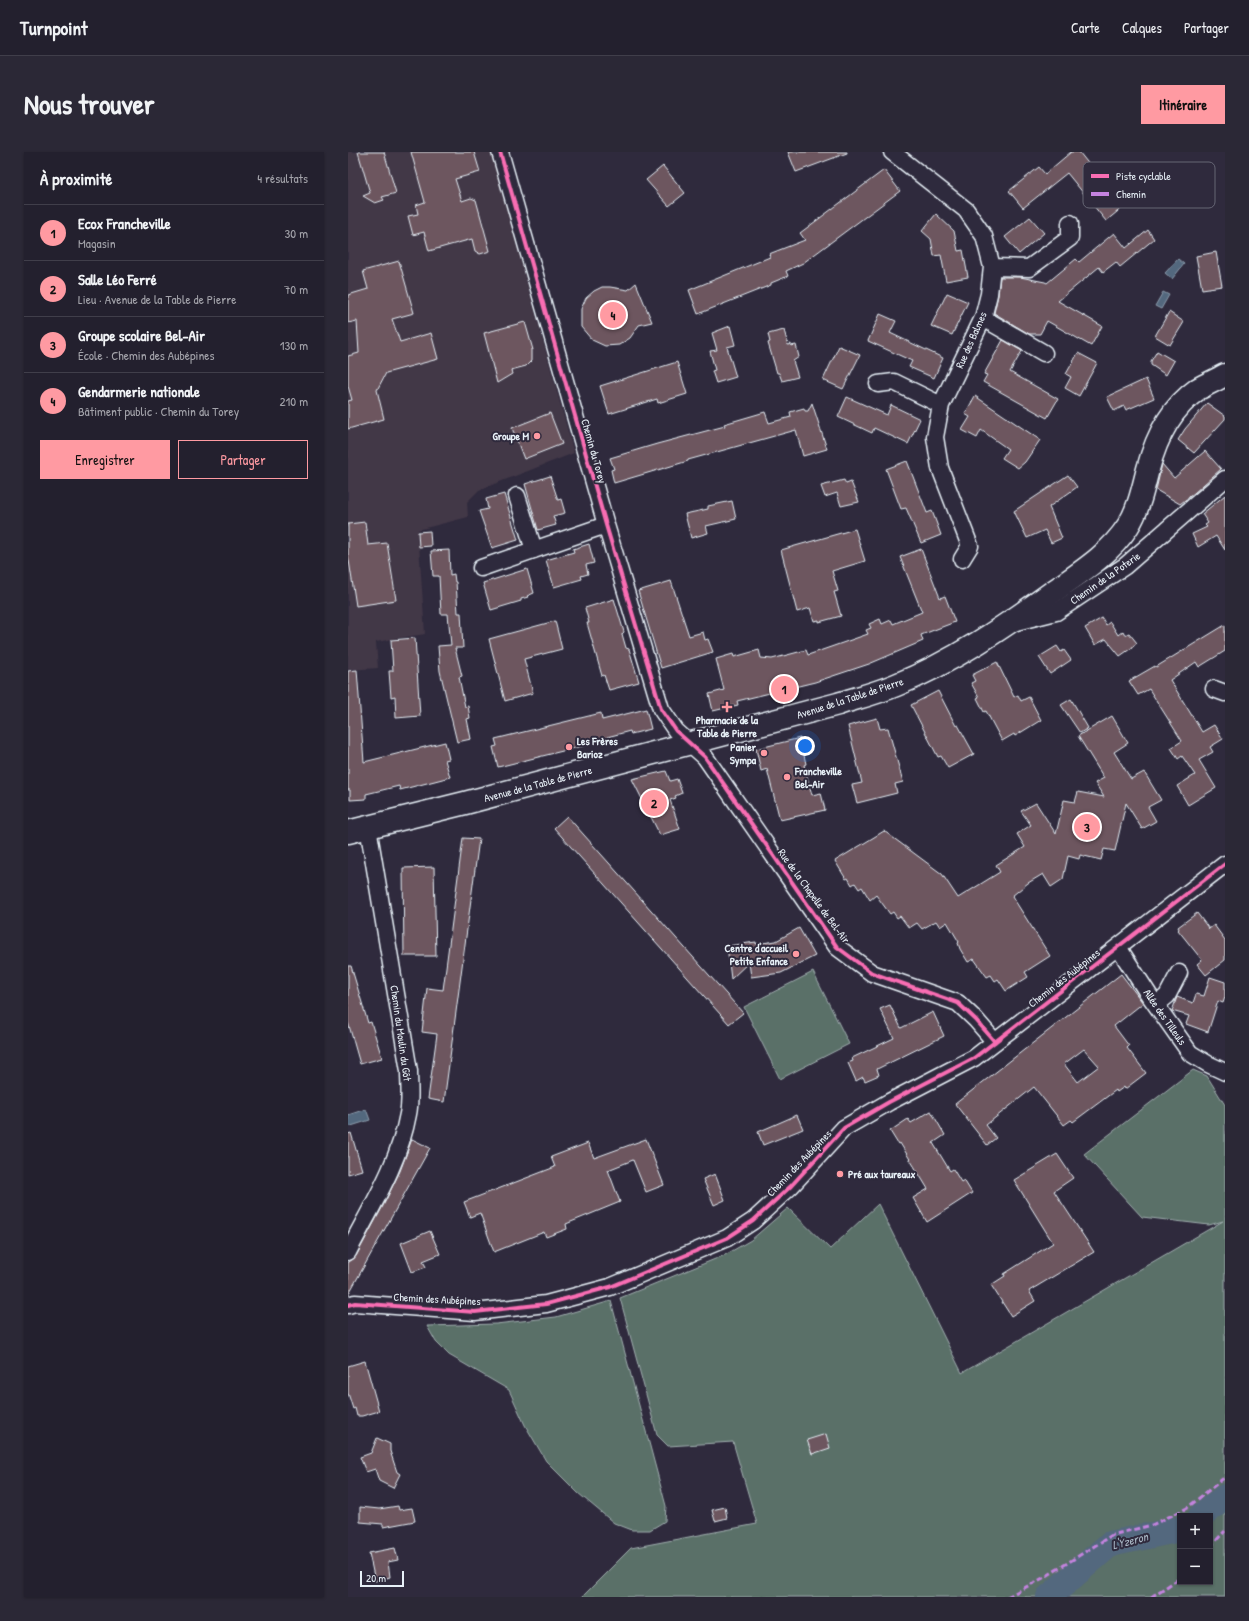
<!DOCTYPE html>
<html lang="fr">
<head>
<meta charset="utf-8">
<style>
  body { margin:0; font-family:"Patrick Hand",sans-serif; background:#2b2836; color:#f1f3f6 }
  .controls { position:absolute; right:12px; bottom:12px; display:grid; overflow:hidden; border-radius:0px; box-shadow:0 1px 3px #0004 }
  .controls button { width:36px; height:36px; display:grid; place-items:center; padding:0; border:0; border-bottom:1px solid #403e4a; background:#23202e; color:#f1f3f6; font:20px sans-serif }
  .scale { position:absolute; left:12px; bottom:10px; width:44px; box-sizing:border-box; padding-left:4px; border:2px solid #e8f1f8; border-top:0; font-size:11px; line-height:14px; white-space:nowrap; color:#e8f1f8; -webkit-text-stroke:3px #2f2a3d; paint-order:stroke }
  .you { position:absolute; left:457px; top:594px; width:14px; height:14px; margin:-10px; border:3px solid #fff; border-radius:50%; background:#1a73e8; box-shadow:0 0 0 6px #1a73e833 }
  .badge { display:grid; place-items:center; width:26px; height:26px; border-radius:50%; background:#ff9aa2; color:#111; font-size:13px; font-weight:700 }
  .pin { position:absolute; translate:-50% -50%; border:2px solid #fff; box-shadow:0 1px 4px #0006 }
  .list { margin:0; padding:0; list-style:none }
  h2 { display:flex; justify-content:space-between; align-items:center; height:52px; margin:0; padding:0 16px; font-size:17px }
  h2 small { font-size:13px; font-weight:400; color:#a3a3aa }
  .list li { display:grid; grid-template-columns:26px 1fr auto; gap:12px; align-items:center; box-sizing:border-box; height:56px; padding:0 16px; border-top:1px solid #403e4a }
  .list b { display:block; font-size:15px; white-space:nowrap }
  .list p { margin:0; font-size:13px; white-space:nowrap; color:#a3a3aa }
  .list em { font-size:13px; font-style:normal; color:#a3a3aa }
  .actions { display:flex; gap:8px; padding:12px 16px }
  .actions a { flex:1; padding:9px 0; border:1px solid #ff9aa2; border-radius:0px; text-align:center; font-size:14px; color:#ff9aa2 }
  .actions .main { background:#ff9aa2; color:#111 }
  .map { position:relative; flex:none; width:877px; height:1445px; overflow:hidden; border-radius:0px }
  header { display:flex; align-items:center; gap:24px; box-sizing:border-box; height:56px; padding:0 20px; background:#23202e; border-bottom:1px solid #403e4a }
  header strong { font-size:19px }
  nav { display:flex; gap:22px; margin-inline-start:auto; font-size:14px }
  .intro { display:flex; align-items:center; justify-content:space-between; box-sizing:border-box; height:96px; padding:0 24px }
  h1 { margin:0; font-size:28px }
  .button { padding:10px 18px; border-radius:0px; background:#ff9aa2; color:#111; font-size:14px; font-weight:700 }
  main { display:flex; gap:24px; padding:0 24px }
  aside { flex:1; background:#23202e; border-radius:0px; box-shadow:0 1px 3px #0004 }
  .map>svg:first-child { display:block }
  .built { fill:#423747 }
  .green { fill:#5a6f68; stroke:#a1b0b0; fill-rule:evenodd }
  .water { fill:#53687e; stroke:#8f9faf }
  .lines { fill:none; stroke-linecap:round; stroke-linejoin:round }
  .river { stroke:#53687e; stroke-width:26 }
  .building { fill:#6d565f; stroke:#e8f1f8; fill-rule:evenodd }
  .minor-casing { stroke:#e8f1f8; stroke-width:19 }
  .secondary-casing { stroke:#e8f1f8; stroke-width:25 }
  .minor { stroke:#2f2a3d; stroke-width:16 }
  .secondary { stroke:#2f2a3d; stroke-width:22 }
  .quiet { stroke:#c483df; stroke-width:3; stroke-dasharray:6 3; stroke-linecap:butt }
  .cycleway-casing { stroke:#2f2a3d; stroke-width:6 }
  .cycleway { stroke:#f96db3; stroke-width:4 }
  .poi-dot { fill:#ff9aa2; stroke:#2f2a3d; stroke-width:1.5 }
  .labels { text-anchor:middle; stroke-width:4; stroke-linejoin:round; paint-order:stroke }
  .street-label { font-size:11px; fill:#e8f1f8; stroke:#2f2a3d }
  .poi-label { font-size:11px; font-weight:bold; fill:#e8f1f8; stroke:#2f2a3d; text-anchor:end }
  .water-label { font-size:12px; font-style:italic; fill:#acbac7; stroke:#2f2a3d }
  .key { fill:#2f2a3d; stroke:#666675; stroke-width:1 }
  .key-label { font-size:11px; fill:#e8f1f8 }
</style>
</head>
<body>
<header>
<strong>Turnpoint</strong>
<nav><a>Carte</a><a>Calques</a><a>Partager</a></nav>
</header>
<div class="intro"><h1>Nous trouver</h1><a class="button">Itinéraire</a></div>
<main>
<aside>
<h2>À proximité<small>4 résultats</small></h2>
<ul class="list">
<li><span class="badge">1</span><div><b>Ecox Francheville</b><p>Magasin</p></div><em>30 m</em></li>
<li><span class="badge">2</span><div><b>Salle Léo Ferré</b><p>Lieu · Avenue de la Table de Pierre</p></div><em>70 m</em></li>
<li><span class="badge">3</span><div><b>Groupe scolaire Bel-Air</b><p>École · Chemin des Aubépines</p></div><em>130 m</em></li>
<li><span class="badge">4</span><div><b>Gendarmerie nationale</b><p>Bâtiment public · Chemin du Torey</p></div><em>210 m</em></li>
</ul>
<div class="actions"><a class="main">Enregistrer</a><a>Partager</a></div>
</aside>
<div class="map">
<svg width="877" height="1445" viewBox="0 0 877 1445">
  <rect width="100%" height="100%" fill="#2f2a3d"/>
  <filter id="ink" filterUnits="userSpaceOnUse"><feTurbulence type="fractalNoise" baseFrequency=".025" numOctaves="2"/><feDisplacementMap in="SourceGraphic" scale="8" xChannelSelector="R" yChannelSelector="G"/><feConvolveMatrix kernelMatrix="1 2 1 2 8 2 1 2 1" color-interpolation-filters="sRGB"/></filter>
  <g filter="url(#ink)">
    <path class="built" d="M 0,0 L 143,0 L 226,301 L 131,338 L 119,350 L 120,365 L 70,378 L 77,482 L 28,490 L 30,516 L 0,518 Z"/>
    <path class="green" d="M 465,820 L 501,892 L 432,927 L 396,855 Z
      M 845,918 L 859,924 L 877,953 L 877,1445 L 234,1445 L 283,1396 L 409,1372 L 385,1290 L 320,1294 L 309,1283 L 272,1146 L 377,1103 L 403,1088 L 440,1056 L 482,1097 L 530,1052 L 614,1221 L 875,1069 L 861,1073 L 794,1065 L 736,1002 ZM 832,1364 L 862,1364 L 862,1430 L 832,1430 Z
      M 263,1149 L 318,1354 L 317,1369 L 302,1378 L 284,1378 L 266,1371 L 230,1341 L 198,1309 L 177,1273 L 161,1238 L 101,1203 L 88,1190 L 79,1174 L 148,1172 L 208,1165 Z"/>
    <path class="water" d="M 830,107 L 836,112 L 824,127 L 817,121 Z
      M 815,140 L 821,143 L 813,157 L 807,154 Z
      M 18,957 L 22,968 L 0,975 L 0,963 Z"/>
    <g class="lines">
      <path class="river" d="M 853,1364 L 877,1345
        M 701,1445 L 762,1392 L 832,1377"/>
    </g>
    <path class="building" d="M 10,0 L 36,0 L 48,41 L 34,45 L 36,48 L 27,51 L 15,44 L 22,41 Z
      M 63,0 L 126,0 L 132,20 L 107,27 L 114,49 L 123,46 L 128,48 L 142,99 L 132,102 L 127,99 L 124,87 L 81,99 L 76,80 L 65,83 L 60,64 L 70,62 L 68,53 L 77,50 Z
      M 440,0 L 499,0 L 499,1 L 448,20 Z
      M 723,0 L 731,0 L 775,55 L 758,69 L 719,21 L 675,56 L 661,39 L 691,15 L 697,22 Z
      M 315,14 L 337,41 L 321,54 L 298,28 Z
      M 536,18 L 552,39 L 455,111 L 438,119 L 440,124 L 423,131 L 423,133 L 350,162 L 341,138 L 422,105 L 421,102 L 457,88 L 452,81 Z
      M 588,62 L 606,79 L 610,99 L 615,98 L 620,125 L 598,129 L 593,103 L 586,104 L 583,87 L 574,79 Z
      M 682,65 L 696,81 L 671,102 L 657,85 Z
      M 800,78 L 806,87 L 772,115 L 768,110 L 755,120 L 751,115 L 710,149 L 754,174 L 743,194 L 699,169 L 692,182 L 681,182 L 646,161 L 650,143 L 652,125 L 672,125 L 697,130 L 699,131 L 728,107 L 731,110 L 766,81 L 778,96 Z
      M 868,100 L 874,134 L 854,137 L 848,104 Z
      M 51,109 L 66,161 L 44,167 L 52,190 L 83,181 L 90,207 L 38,221 L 29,238 L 36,267 L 0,277 L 0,249 L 4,248 L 0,234 L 0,204 L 11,201 L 9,169 L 0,171 L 0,143 L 20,137 L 15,119 Z
      M 288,131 L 304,170 L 291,173 L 282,186 L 271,193 L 257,194 L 244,188 L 233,175 L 233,157 L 238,146 L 246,139 L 254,135 L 262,135 L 280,138 Z
      M 599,141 L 620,150 L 604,183 L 583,174 Z
      M 821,160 L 836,170 L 822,193 L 807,184 Z
      M 532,162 L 548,169 L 542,181 L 595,206 L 586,226 L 561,215 L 564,209 L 520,189 Z
      M 177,170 L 185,198 L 183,198 L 183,209 L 178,214 L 163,218 L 164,222 L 149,231 L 136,181 Z
      M 382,174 L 387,193 L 379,195 L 388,225 L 368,231 L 364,219 L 367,218 L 362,199 L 369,198 L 364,181 Z
      M 436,178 L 440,193 L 443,192 L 443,194 L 448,193 L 451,205 L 445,209 L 450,225 L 434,229 L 431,221 L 429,221 L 420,191 L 422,190 L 420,182 Z
      M 655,188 L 674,199 L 662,220 L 710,247 L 699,266 L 635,230 L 639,223 L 636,222 Z
      M 491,194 L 512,203 L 495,237 L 475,228 Z
      M 809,199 L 826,209 L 818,223 L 803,213 L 803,209 Z
      M 730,201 L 749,211 L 731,244 L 717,236 L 723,225 L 718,222 Z
      M 329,210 L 339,242 L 310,251 L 309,247 L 261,262 L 252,234 Z
      M 798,227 L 806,246 L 778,258 L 776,254 L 766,259 L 759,245 Z
      M 627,244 L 692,288 L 677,310 L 670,316 L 654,306 L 660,297 L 633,278 L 629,286 L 614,278 L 622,265 L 617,262 Z
      M 499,245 L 539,263 L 543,253 L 572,267 L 560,292 L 526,276 L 524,281 L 490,265 Z
      M 464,251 L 479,297 L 455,304 L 448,278 L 340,308 L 340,309 L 266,331 L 263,318 L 266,317 L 262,306 L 309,292 L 377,274 L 376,272 L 417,260 L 421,271 L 443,265 L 442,260 L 456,256 L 457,259 L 460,259 Z
      M 859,251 L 877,264 L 877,267 L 846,301 L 830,288 L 837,277 Z
      M 202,261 L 214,292 L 176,307 L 164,276 Z
      M 857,299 L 873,317 L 846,341 L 832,352 L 808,338 L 814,312 L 826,326 Z
      M 559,309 L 579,361 L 584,359 L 593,383 L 573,391 L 558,356 L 553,357 L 538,317 Z
      M 720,323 L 729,335 L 701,355 L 714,386 L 703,391 L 697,378 L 679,386 L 666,359 Z
      M 202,324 L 210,348 L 213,347 L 217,361 L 205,364 L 208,373 L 190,378 L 177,332 Z
      M 496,328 L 498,332 L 503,330 L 511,350 L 493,354 L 489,341 L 477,345 L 473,334 Z
      M 156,342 L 170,388 L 144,396 L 131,359 L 140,357 L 138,347 Z
      M 877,343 L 877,398 L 868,384 L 850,395 L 844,382 L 859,375 L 857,373 L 860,371 L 854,362 Z
      M 384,349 L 388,367 L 358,374 L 360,381 L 343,386 L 337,362 L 360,357 L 360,354 Z
      M 17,370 L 20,393 L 39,391 L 48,448 L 8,454 L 0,402 L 0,372 Z
      M 507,377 L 517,409 L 484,419 L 490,439 L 486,440 L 493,464 L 471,470 L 471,468 L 466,469 L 462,456 L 449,460 L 433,398 Z
      M 82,379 L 83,394 L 71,395 L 70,380 Z
      M 241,392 L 246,411 L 238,413 L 240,422 L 233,424 L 234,427 L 206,435 L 198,408 L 226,400 L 225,397 Z
      M 573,397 L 592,446 L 597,444 L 607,470 L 573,483 L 575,489 L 521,512 L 467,530 L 389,549 L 390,553 L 365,559 L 361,542 L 376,538 L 368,507 L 385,502 L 386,505 L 411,498 L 413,506 L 424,507 L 458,498 L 460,503 L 520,482 L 518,478 L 523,476 L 521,472 L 532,467 L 534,472 L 543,468 L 545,472 L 574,460 L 552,405 Z
      M 101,398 L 102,423 L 106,422 L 107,430 L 108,430 L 110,461 L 113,461 L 115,496 L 107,496 L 114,524 L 111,525 L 117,555 L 120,554 L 122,566 L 119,567 L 123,587 L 109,590 L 92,519 L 90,494 L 103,493 L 100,462 L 93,462 L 91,424 L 85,424 L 83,399 Z
      M 179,417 L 186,441 L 179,444 L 180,445 L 173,447 L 173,449 L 143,458 L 135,431 Z
      M 323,429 L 341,484 L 355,480 L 357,488 L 360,487 L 365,500 L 313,516 L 290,439 Z
      M 266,447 L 276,480 L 274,482 L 278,496 L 281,497 L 291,530 L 261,538 L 256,523 L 254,524 L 239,471 L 241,471 L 237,456 Z
      M 754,466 L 758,473 L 762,470 L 770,483 L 775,479 L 777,483 L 781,481 L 789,491 L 785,494 L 785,495 L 772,504 L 758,487 L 747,493 L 737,476 Z
      M 207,469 L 214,497 L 176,507 L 185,541 L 157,549 L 141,487 Z
      M 877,473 L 877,499 L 851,515 L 848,510 L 822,528 L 854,580 L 866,573 L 875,587 L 862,595 L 865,600 L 851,608 L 868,636 L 840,653 L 829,634 L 847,623 L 834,604 L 830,607 L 823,596 L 834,589 L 801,537 L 790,543 L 781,529 L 807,514 L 808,515 Z
      M 67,486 L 72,564 L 48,566 L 47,544 L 43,545 L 41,519 L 45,519 L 43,488 Z
      M 709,494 L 713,500 L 716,498 L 723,508 L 702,522 L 691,505 Z
      M 649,510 L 666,545 L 670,543 L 673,549 L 681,545 L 693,568 L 667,584 L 666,582 L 654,589 L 638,559 L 636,560 L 629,546 L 631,545 L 623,531 L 627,529 L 624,523 Z
      M 9,518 L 16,610 L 97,590 L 101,607 L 97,608 L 102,625 L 52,638 L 51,634 L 18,642 L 18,647 L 2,648 L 2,638 L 0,638 L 0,519 Z
      M 590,539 L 608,574 L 610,573 L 626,602 L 600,616 L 593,604 L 590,605 L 563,553 Z
      M 723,547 L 740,576 L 732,581 L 713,553 Z
      M 298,557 L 303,577 L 283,582 L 282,579 L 259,585 L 259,588 L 150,615 L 145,595 L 149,594 L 147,587 L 253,561 L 254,568 Z
      M 764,564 L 780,591 L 766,600 L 783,627 L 796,620 L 813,648 L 800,655 L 808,669 L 794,677 L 778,651 L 767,699 L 756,697 L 753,708 L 732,703 L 731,707 L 720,704 L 715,727 L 703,735 L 695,722 L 680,731 L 664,744 L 702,804 L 677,820 L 680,825 L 658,839 L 650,827 L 647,829 L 643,823 L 639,825 L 626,807 L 620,810 L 612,797 L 610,791 L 611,790 L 599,770 L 592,775 L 588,769 L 574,777 L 569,771 L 561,776 L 552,764 L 549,766 L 545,760 L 542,762 L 528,743 L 522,748 L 514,735 L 511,737 L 507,731 L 504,733 L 500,726 L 498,727 L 487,709 L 536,679 L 594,722 L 610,746 L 652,720 L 648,713 L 677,695 L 669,682 L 683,673 L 673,659 L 688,651 L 708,682 L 716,648 L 727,650 L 730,640 L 756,645 L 747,631 L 756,626 L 730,584 Z
      M 529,566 L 532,577 L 540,576 L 555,630 L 547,632 L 549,641 L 509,651 L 504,633 L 514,631 L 500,574 Z
      M 452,586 L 458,612 L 456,613 L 464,643 L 473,641 L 477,658 L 432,668 L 419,617 L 413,619 L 408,597 Z
      M 318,619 L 322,629 L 329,627 L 334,641 L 327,644 L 328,646 L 322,648 L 332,677 L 312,683 L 284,627 Z
      M 219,664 L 395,861 L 381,872 L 206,676 Z
      M 115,686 L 131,687 L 96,950 L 80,947 L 89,882 L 74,880 L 79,836 L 95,838 Z
      M 86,715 L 88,804 L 56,804 L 55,716 Z
      M 849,761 L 861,777 L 866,773 L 877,788 L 877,808 L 858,823 L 849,812 L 854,808 L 830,778 L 831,777 L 830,775 Z
      M 451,776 L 467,804 L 433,821 L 403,825 L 401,810 L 383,827 L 379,794 L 408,790 L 408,792 L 428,789 Z
      M 0,814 L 3,814 L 20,871 L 23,870 L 34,906 L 12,912 L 0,870 Z
      M 773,822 L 795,851 L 766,874 L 781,894 L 779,896 L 798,921 L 777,937 L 776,935 L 769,940 L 768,938 L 725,970 L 723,968 L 716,973 L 686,935 L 638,973 L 648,986 L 639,993 L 607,952 ZM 736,897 L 751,914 L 730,930 L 716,912 Z
      M 862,825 L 877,830 L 877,845 L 875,851 L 870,849 L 860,880 L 838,872 L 841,864 L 824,859 L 829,845 L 845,851 L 848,842 L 856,844 Z
      M 542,853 L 553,876 L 585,860 L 596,884 L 529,917 L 531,923 L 517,929 L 515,925 L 508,929 L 500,911 L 505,909 L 504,906 L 546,886 L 532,857 Z
      M 583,959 L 597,983 L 585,991 L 602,1019 L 605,1017 L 613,1030 L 616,1028 L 624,1041 L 579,1070 L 565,1046 L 580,1037 L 552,991 L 550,992 L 542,979 L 560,967 L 563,971 Z
      M 449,963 L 455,977 L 415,993 L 410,980 Z
      M 3,981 L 14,1018 L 0,1022 L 0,982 Z
      M 64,987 L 82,996 L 0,1143 L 0,1111 L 8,1104 L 35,1054 L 52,1019 Z
      M 298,987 L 316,1033 L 298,1040 L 285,1008 L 260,1018 L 272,1050 L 218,1072 L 219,1077 L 198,1085 L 196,1080 L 146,1100 L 132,1061 L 122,1065 L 116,1050 L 207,1015 L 203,1005 L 240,991 L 246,1006 Z
      M 709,1002 L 725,1026 L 706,1039 L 746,1100 L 681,1139 L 687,1149 L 663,1164 L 643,1133 L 657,1124 L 656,1122 L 705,1091 L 666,1028 Z
      M 367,1022 L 377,1048 L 366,1053 L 355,1027 Z
      M 82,1079 L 92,1102 L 75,1109 L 78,1115 L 64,1120 L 53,1091 Z
      M 17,1209 L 31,1259 L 14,1264 L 9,1264 L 7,1256 L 5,1257 L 0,1241 L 0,1214 Z
      M 478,1282 L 482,1296 L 464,1302 L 459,1288 Z
      M 29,1286 L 42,1292 L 42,1299 L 49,1320 L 52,1322 L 45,1336 L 31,1329 L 27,1317 L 18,1320 L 12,1305 L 23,1301 Z
      M 50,1354 L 51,1358 L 64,1356 L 67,1369 L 35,1375 L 35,1372 L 12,1370 L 12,1355 L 31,1357 Z
      M 377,1355 L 379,1366 L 367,1369 L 364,1358 Z
      M 47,1396 L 50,1408 L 40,1410 L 42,1425 L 27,1429 L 21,1401 Z"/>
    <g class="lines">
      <defs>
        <path id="minor" d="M 152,0 L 258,373 L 313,557 L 328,579 L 357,605 L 489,795 L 524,821 L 610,851 L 628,868 L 647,890
          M 544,0 L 618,58 L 636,84 L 644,115 L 641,142 L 635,166 L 593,253 L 587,285 L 592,316 L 622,394 L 614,407
          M 644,115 L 681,116 L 722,86 L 722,71
          M 635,166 L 696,201
          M 530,232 L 546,230 L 593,253
          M 169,344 L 186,398
          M 133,416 L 258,373
          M 668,470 L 708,460 L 777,414 L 877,327
          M 866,537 L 877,541
          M 770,795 L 801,843 L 842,901 L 860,912 L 877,920
          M 808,853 L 819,844 L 831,821
          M 0,1100 C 23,1055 51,1012 60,962 C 63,949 61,933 61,919 L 20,675
          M 0,1153 L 7,1151 L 127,1160 L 198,1152 L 262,1135 L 379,1086 L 405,1069 L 443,1034 L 496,976 L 541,950 L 626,906 L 877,712"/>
        <path id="secondary" d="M 0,680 L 117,651 L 490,552 C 509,546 529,541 548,533 C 605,510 656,475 706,439 C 733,420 762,402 780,374 C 791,357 795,336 800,317 C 808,286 823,256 850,237 C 859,232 868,228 877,223"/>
      </defs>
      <use href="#minor" class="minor-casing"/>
      <use href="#secondary" class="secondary-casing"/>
      <use href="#minor" class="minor"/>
      <use href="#secondary" class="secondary"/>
      <path class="quiet" d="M 862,1395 L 877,1379
        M 659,1445 L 697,1425 L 764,1383 L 804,1373 L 839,1356 L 877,1325
        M 803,1445 L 832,1426"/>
      <defs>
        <path id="cycleway" d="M 152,0 L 258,373 L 313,557 L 328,579 L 357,605 L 489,795 L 524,821 L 610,851 L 628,868 L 647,890
          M 0,1153 L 7,1151 L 127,1160 L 198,1152 L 262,1135 L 379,1086 L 405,1069 L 443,1034 L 496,976 L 541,950 L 626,906 L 877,712"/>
      </defs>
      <use href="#cycleway" class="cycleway-casing"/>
      <use href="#cycleway" class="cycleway"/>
    </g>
  </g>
  <g class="poi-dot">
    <circle cx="189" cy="284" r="4"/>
    <path d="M377 549h4v4h4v4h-4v4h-4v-4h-4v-4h4z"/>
    <circle cx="221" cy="595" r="4"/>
    <circle cx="416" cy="601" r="4"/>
    <circle cx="439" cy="625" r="4"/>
    <circle cx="448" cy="802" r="4"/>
    <circle cx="492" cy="1022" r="4"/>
  </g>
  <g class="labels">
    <g class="street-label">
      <text transform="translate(623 188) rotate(-66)" y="4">Rue des Balmes</text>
      <text transform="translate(246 299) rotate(74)" y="4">Chemin du Torey</text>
      <text transform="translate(757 426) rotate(-35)" y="4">Chemin de la Poterie</text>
      <text transform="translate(502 546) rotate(-18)" y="4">Avenue de la Table de Pierre</text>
      <text transform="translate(190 632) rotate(-15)" y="4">Avenue de la Table de Pierre</text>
      <text transform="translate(466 744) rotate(54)" y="4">Rue de la Chapelle de Bel-Air</text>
      <text transform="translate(716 826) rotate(-38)" y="4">Chemin des Aubépines</text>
      <text transform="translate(817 865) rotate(55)" y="4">Allée des Tilleuls</text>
      <text transform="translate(53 881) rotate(82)" y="4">Chemin du Moulin du Gôt</text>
      <text transform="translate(451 1011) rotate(-46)" y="4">Chemin des Aubépines</text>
      <text transform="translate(89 1147) rotate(3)" y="4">Chemin des Aubépines</text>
    </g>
    <g class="poi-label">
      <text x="181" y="288">Groupe M</text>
      <text x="379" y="572" text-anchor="middle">Pharmacie de la<tspan x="379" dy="13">Table de Pierre</tspan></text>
      <text x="229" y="593" text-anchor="start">Les Frères<tspan x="229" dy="13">Barioz</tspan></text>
      <text x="408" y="599">Panier<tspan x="408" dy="13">Sympa</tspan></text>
      <text x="447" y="623" text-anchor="start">Francheville<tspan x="447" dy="13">Bel-Air</tspan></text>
      <text x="440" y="800">Centre d'accueil<tspan x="440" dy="13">Petite Enfance</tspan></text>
      <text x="500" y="1026" text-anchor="start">Pré aux taureaux</text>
    </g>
    <g class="water-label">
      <text transform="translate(782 1389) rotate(-15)" y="4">L'Yzeron</text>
    </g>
  </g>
  <rect x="735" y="10" width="132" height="46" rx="6" class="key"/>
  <rect x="743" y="22" width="18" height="4" fill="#f96db3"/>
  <rect x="743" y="40" width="18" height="4" fill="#c483df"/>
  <g class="key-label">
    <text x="768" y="28">Piste cyclable</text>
    <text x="768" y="46">Chemin</text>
  </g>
</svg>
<div class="controls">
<button>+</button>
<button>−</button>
</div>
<div class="scale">20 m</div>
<div class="you"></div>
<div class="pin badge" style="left:436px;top:537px">1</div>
<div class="pin badge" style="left:306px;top:651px">2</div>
<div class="pin badge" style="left:739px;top:675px">3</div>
<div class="pin badge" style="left:265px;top:163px">4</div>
</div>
</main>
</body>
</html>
